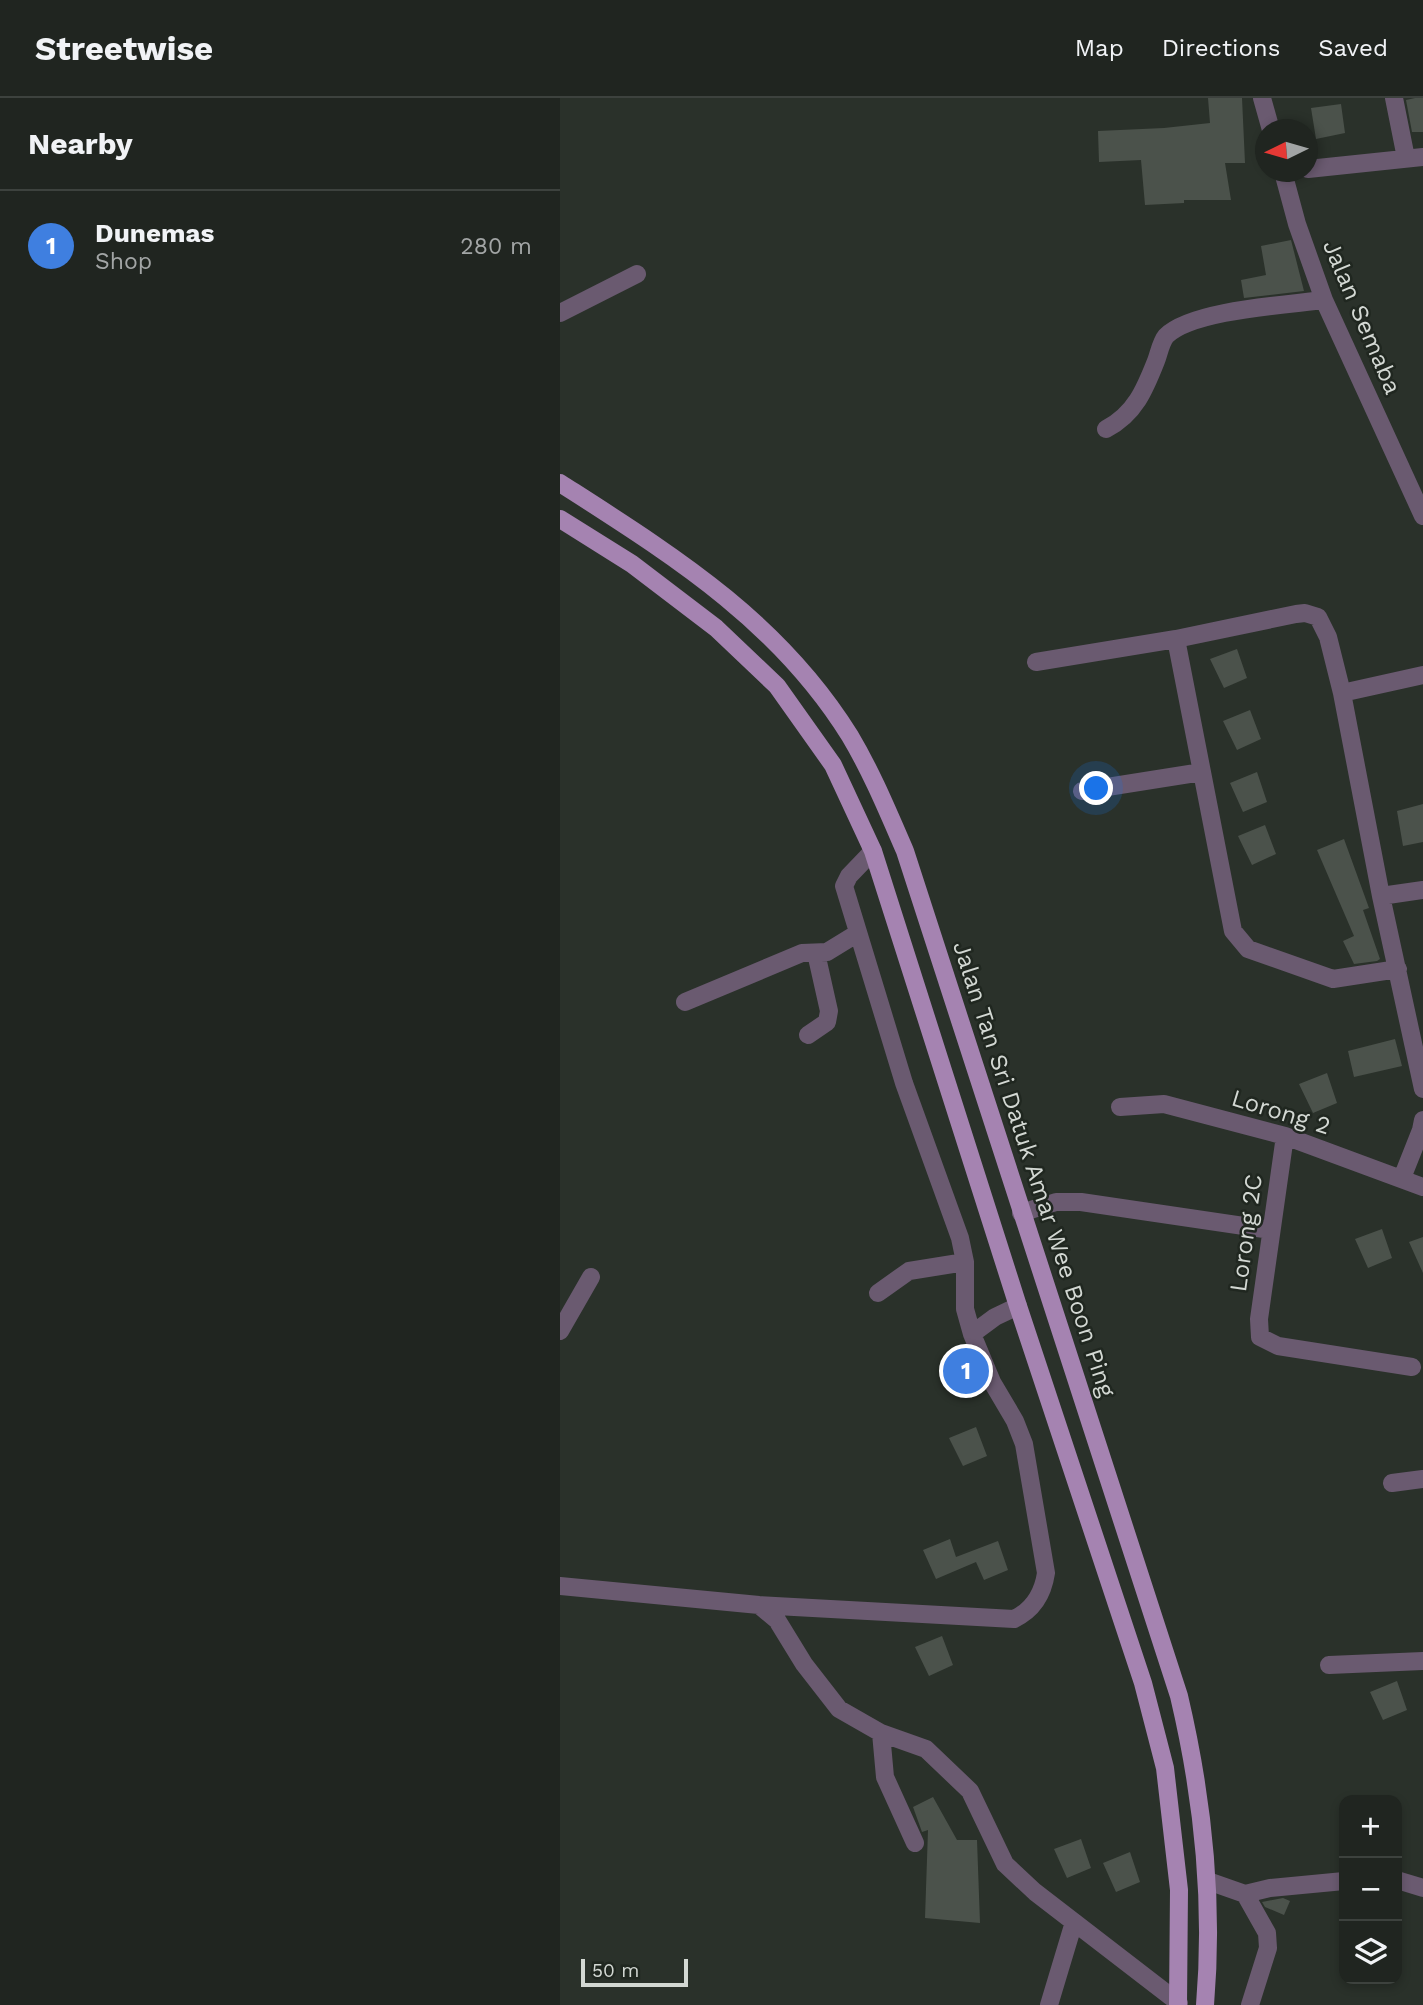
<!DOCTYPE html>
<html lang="en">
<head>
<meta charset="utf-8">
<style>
  body { margin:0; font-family:"Work Sans",sans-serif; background:#282d29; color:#f1f3f6 }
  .controls { position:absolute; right:21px; bottom:21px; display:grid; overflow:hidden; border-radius:14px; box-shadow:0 4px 10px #0003 }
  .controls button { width:63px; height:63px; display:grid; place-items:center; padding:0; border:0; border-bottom:2px solid #3d423e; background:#202520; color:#f1f3f6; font:35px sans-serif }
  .compass { position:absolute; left:695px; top:21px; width:63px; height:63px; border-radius:50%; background:#202520; box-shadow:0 4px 10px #0003; rotate:265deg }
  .scale { position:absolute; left:21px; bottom:18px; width:107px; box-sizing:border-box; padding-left:7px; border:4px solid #d3d8d3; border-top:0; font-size:19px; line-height:24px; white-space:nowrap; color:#d3d8d3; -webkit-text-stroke:5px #202720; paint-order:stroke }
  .you { position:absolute; left:537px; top:691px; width:24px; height:24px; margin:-18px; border:5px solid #fff; border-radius:50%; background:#1a73e8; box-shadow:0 0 0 10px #1a73e833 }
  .badge { display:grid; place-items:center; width:46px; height:46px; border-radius:50%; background:#2563eb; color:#fff; font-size:23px; font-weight:700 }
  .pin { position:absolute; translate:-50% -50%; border:4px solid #fff; box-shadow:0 2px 7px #0006 }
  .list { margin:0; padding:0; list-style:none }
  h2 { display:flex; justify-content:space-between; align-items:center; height:91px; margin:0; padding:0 28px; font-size:30px }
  h2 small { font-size:23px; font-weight:400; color:#a2a5a5 }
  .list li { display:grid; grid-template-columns:46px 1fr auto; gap:21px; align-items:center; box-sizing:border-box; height:112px; padding:0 28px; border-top:2px solid #3d423e }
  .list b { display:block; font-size:26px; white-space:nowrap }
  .list p { margin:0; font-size:23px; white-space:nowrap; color:#a2a5a5 }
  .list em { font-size:23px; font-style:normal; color:#a2a5a5 }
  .icon { flex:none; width:38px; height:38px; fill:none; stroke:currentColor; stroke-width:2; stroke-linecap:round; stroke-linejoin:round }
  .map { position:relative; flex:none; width:863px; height:1907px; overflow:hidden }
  header { display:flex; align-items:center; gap:42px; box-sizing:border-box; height:98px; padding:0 35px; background:#202520; border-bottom:2px solid #3d423e }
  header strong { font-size:33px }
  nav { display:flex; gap:38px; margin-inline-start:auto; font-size:24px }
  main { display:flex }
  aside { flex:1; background:#202520 }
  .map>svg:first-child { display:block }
  .building { fill:#4b524b }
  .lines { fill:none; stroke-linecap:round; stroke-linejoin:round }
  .minor { stroke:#6a5a70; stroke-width:18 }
  .major { stroke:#a583b1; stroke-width:18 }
  .labels { text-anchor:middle; stroke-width:5; stroke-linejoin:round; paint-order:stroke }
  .street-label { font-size:24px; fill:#d3d8d3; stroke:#202720 }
</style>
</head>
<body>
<header>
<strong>Streetwise</strong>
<nav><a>Map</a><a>Directions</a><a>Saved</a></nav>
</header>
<main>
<aside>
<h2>Nearby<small></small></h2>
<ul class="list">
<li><span class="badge" style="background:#3f7fe0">1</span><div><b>Dunemas</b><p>Shop</p></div><em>280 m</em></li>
</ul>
</aside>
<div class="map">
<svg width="863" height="1907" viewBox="0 0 863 1907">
  <rect width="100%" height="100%" fill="#2a312a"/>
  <path class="building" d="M 648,0 L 682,0 L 685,65 L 665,65 L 671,102 L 624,102 L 624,105 L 585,107 L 581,62 L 539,64 L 538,33 L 604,30 L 650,25 Z
    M 855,0 L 863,0 L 863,34 L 852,34 L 846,2 Z
    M 781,6 L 785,35 L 756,41 L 751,10 Z
    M 731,142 L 744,193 L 684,200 L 681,182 L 706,177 L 701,148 Z
    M 677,551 L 687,580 L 664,590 L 650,561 Z
    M 690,612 L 701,641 L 677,652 L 663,623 Z
    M 697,674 L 707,704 L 683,714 L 670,685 Z
    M 863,706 L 863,744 L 843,748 L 837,713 Z
    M 705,727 L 716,756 L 692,767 L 678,738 Z
    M 784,741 L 809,810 L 803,812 L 820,861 L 817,863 L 794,866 L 783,843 L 794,838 L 757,752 Z
    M 835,941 L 842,968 L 794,979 L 788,953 Z
    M 767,975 L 777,1005 L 753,1015 L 739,986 Z
    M 822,1131 L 832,1160 L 808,1170 L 795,1141 Z
    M 863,1139 L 863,1175 L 849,1144 Z
    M 416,1329 L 427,1358 L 403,1368 L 389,1340 Z
    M 390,1441 L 396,1459 L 438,1443 L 448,1472 L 424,1482 L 416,1464 L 376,1481 L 363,1452 Z
    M 382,1538 L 393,1567 L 369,1578 L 355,1549 Z
    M 837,1583 L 847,1612 L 823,1622 L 810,1594 Z
    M 373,1699 L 397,1742 L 417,1742 L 420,1825 L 365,1820 L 368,1732 L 362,1734 L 353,1709 Z
    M 521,1741 L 531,1770 L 507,1780 L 494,1751 Z
    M 570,1754 L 580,1784 L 556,1794 L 543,1765 Z
    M 723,1800 L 730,1803 L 724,1817 L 705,1809 L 702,1804 Z"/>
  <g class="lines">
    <path class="minor" d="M 702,0 L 711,32
      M 834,0 L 846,60
      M 748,71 L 863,59
      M 723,74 L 737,126 L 764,202 L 863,418
      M 0,215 L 77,176
      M 546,331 C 575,316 585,291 596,263 C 599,255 601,244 606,238 C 632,212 726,207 764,202
      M 616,541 L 673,833 L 688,851 L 773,881 L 838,871
      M 476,564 L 616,541 L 736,516 L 745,515 L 758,519 L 768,539 L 782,595 L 821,798 L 863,991
      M 782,595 L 863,577
      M 522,693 L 642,674
      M 821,798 L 863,792
      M 125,904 L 242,855 L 267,854 L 298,835
      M 248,937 L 267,924 L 269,913 L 256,855
      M 560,1009 L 604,1006 L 725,1038 L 863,1089
      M 725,1038 L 699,1221 L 700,1239 L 718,1248 L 852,1269
      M 842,1080 L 861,1032 L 863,1022
      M 461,1115 L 496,1104 L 521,1104 L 711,1132
      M 318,1195 L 349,1173 L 405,1164
      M 0,1233 L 31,1179
      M 412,1236 L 435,1219 L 458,1208
      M 832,1385 L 863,1381
      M 0,1488 L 199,1507 L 454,1521 C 473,1512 483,1495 486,1475 L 464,1346 L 455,1323 L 432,1284 L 412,1236 L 405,1211 L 405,1164 L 400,1140 L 344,985 L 284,788 L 289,778 L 313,753
      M 199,1507 L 217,1522 L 244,1566 L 279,1611 L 321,1635 L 366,1651 L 410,1693 L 445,1766 L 475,1794 L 619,1905
      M 769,1567 L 863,1563
      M 321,1635 L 325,1679 L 355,1745
      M 837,1782 L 863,1790
      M 648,1783 L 685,1796 L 707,1835 L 708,1850 L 690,1907
      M 685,1796 L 710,1790 L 784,1783
      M 489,1907 L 514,1824"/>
    <path class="major" d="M 0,385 C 112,457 218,522 290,638 C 312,675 328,714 345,753 L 619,1598 C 643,1700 654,1802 645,1907
      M 0,421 L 72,466 L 156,530 L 217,588 L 273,667 L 313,753 L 458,1208 L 583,1585 L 605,1670 L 619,1792 L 618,1907"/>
  </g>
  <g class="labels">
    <g class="street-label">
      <text transform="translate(802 219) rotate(67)" y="8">Jalan Semaba</text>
      <text transform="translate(721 1014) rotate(17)" y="8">Lorong 2</text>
      <text transform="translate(474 1071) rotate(72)" y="8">Jalan Tan Sri Datuk Amar Wee Boon Ping</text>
      <text transform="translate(686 1135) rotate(-82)" y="8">Lorong 2C</text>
    </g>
  </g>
</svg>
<div class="controls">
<button>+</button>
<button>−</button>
<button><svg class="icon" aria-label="layers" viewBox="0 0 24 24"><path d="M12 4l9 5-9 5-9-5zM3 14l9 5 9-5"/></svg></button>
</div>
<svg class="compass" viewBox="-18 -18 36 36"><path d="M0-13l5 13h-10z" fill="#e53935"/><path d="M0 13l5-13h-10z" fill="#a2a5a5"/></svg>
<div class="scale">50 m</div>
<div class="you"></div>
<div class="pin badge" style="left:406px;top:1273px;background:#3f7fe0">1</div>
</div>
</main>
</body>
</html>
